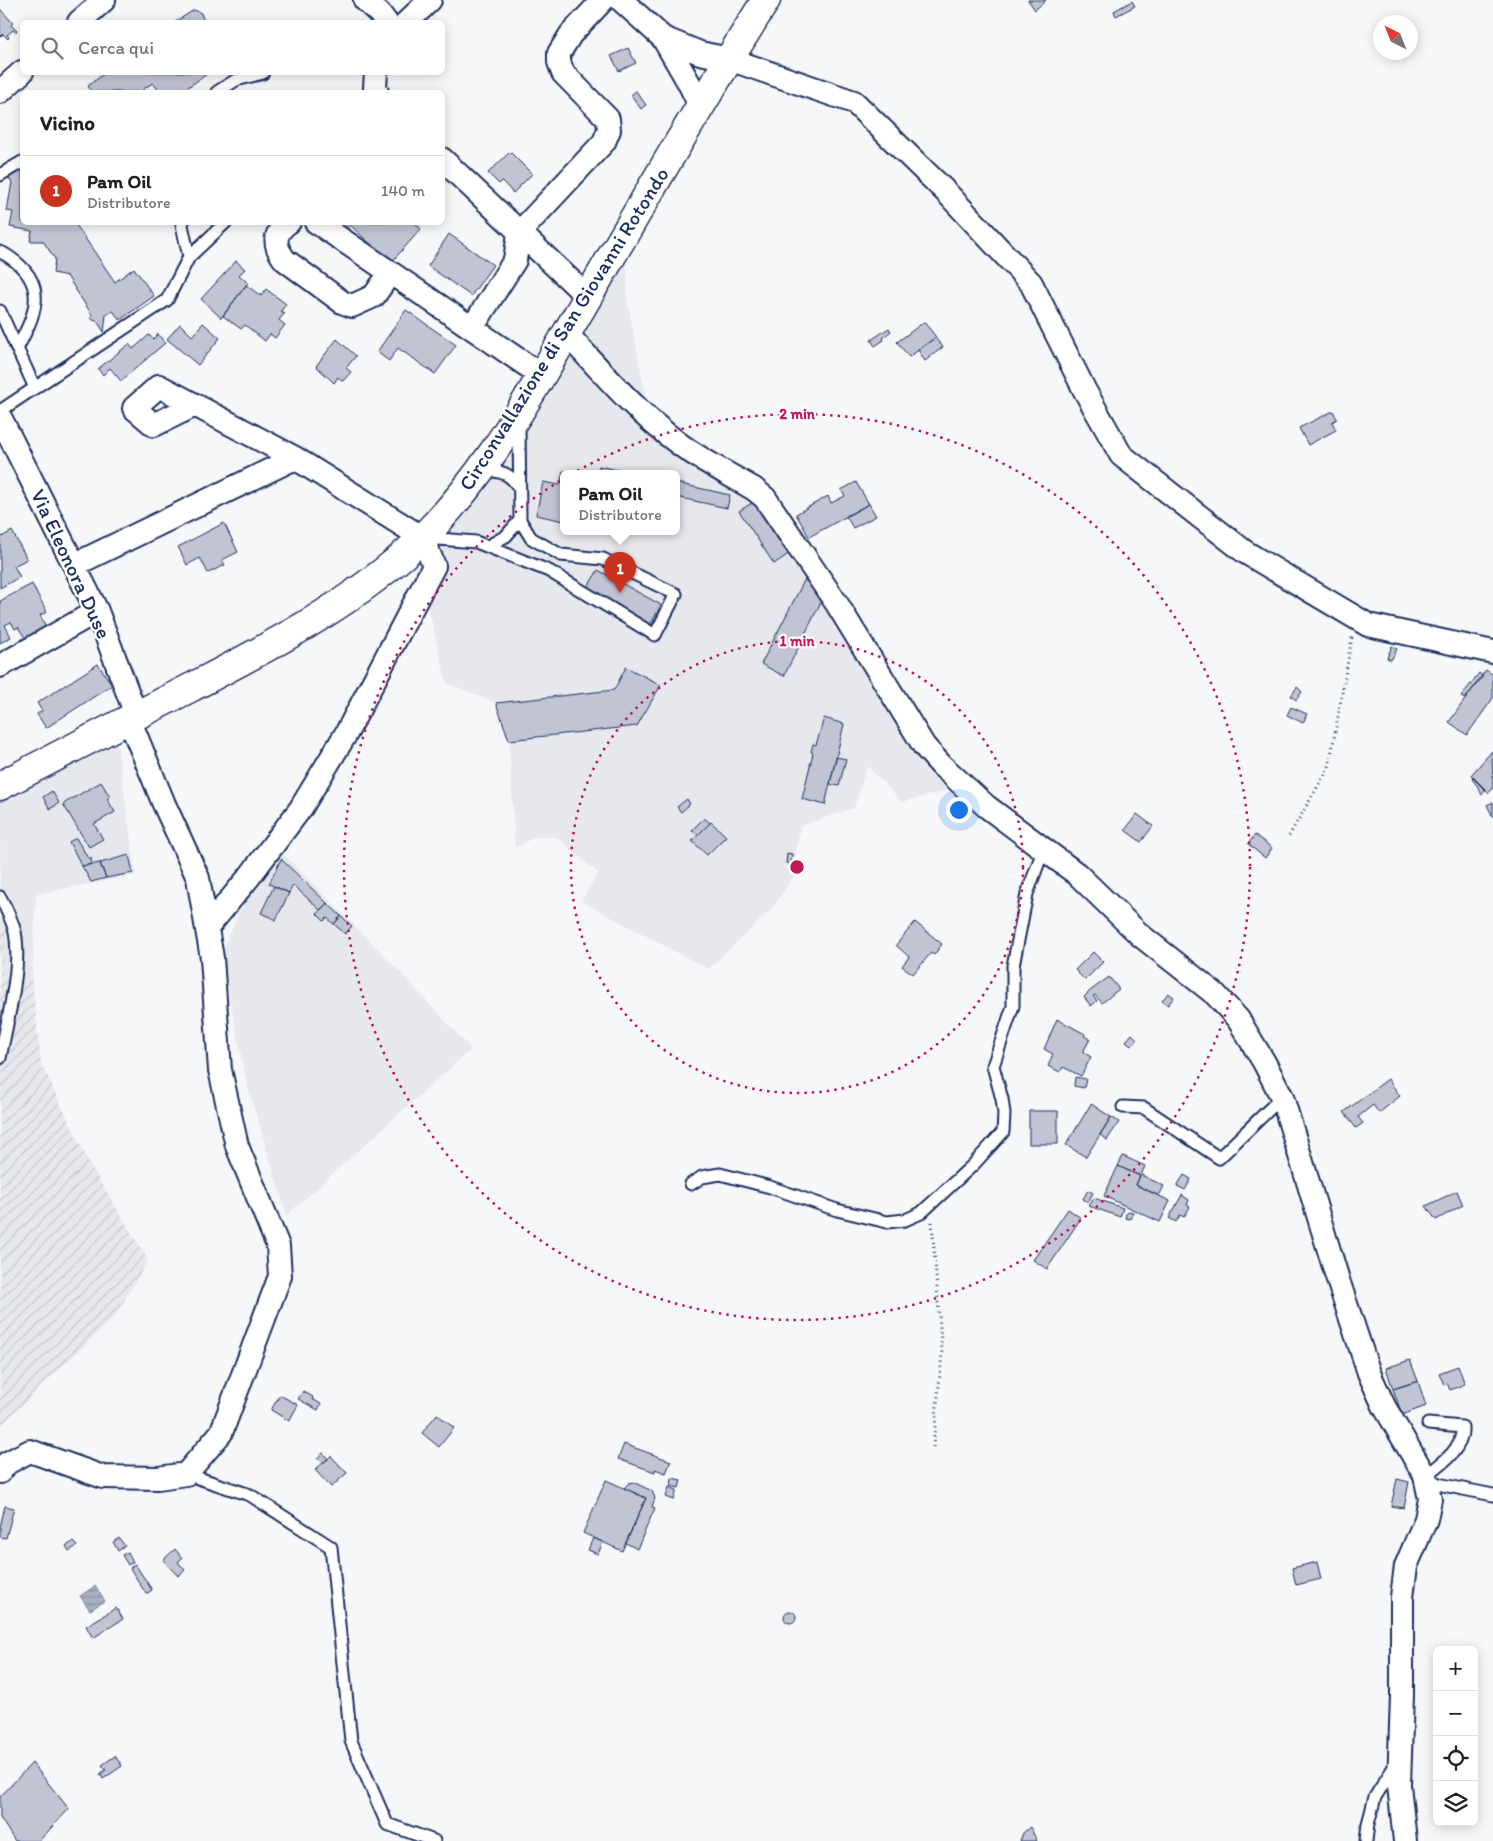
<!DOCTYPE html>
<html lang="it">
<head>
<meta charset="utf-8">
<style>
  body { margin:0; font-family:Itim,sans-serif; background:#f2f2f2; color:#202124 }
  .controls { position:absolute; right:15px; bottom:15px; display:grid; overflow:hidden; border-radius:8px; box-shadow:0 2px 12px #0003 }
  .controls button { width:45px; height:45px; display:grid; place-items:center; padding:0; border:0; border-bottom:1px solid #e0e0e0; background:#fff; color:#202124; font:25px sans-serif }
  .compass { position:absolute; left:1373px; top:15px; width:45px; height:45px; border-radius:50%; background:#fff; box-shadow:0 2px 12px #0003; rotate:317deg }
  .you { position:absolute; left:958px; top:809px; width:18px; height:18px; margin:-12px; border:4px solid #fff; border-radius:50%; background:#1a73e8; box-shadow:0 0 0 8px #1a73e833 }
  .badge { display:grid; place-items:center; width:32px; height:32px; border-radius:50%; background:#c8321e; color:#fff; font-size:16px; font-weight:700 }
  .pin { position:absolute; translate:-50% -41px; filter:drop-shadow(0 1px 2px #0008) }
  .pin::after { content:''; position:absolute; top:26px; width:18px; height:15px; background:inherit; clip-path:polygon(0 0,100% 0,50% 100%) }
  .popup { position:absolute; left:560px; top:470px; width:120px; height:65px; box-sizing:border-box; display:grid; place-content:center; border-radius:8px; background:#fff; filter:drop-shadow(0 1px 4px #0005); font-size:16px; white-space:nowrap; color:#757577 }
  .popup b { font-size:19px; color:#202124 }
  .popup::after { content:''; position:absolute; left:50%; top:100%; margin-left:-10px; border:10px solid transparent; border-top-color:#fff }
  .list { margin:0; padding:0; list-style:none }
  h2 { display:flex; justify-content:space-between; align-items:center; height:65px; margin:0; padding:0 20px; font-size:21px }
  h2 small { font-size:16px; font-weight:400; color:#757577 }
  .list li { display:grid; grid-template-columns:32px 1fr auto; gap:15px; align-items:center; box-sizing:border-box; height:70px; padding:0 20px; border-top:1px solid #e0e0e0 }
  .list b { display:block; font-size:19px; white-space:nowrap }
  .list p { margin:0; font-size:16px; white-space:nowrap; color:#757577 }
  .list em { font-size:16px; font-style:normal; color:#757577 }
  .icon { flex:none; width:28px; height:28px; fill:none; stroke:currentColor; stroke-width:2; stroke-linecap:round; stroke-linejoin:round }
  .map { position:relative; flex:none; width:1493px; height:1841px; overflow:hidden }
  .search { position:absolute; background:#fff; box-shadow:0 2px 12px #0003; left:20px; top:20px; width:425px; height:55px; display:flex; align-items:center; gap:12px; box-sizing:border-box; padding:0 18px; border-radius:8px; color:#757577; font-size:19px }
  .panel { position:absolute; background:#fff; box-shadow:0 2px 12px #0003; left:20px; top:90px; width:425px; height:135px; border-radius:8px }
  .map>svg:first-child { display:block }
  .built { fill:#e6e8ee; fill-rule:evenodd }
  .industrial { fill:url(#industrial-furrows) }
  .water { fill:url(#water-rules); stroke:#707c99 }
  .building { fill:#c0c4d3; stroke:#1b2f5e }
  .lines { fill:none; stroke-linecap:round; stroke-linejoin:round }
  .service-casing { stroke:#1b2f5e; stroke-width:15 }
  .minor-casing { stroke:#1b2f5e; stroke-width:26 }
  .secondary-casing { stroke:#1b2f5e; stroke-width:31 }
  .path { stroke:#1b2f5e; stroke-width:3; stroke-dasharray:1 4; stroke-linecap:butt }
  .service { stroke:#fff; stroke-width:11 }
  .minor { stroke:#fff; stroke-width:22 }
  .secondary { stroke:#fff; stroke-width:28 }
  .ring { fill:none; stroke:#c2185b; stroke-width:2.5; stroke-dasharray:2.5 5 }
  .labels { text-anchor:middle; stroke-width:4.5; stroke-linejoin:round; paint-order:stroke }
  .street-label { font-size:21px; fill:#1b2f5e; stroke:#fff }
  .centre { fill:#c2185b; stroke:#fff; stroke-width:2.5 }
  .ring-label { font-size:15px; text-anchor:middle; font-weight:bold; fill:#c2185b; stroke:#fff; stroke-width:4.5; stroke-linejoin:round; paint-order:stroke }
</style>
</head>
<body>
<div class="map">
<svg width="1493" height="1841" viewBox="0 0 1493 1841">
  <defs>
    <pattern id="industrial-furrows" width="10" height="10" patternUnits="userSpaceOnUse" patternTransform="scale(1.25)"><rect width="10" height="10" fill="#e6e8ee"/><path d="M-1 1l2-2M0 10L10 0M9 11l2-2" fill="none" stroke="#c5c7ce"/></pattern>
    <pattern id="water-rules" width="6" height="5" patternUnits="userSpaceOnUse" patternTransform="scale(1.25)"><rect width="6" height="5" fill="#a9b0c1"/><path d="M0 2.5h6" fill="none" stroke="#8990a0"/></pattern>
  </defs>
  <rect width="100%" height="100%" fill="#f6f7f9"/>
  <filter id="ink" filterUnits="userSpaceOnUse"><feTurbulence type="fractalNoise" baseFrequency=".02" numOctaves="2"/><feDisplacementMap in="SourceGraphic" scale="10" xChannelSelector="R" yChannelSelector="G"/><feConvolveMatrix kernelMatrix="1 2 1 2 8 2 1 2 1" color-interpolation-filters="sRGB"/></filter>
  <g filter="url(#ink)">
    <path class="built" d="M 605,243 L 627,263 L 627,298 L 646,398 L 669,425 L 769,491 L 957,788 L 902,802 L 867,766 L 854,808 L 800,826 L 793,877 L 770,911 L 708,969 L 581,901 L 598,873 L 557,837 L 534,837 L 515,848 L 509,740 L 496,703 L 447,683 L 419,571 L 388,554 L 437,505 L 467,469 ZM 564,474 L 676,474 L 676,532 L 564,532 Z
      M 116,736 L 136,875 L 36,894 L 32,981 L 2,980 L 6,932 L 0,924 L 0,797 Z
      M 281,852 L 386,957 L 471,1049 L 287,1215 L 247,1085 L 221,952 L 244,903 Z"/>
    <path class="industrial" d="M 0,924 L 6,932 L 2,980 L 32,981 L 41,1063 L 89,1163 L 148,1260 L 116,1315 L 0,1426 Z"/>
    <path class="water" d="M 95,1586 L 105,1601 L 90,1610 L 80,1596 Z"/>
    <path class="building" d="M 1028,0 L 1046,0 L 1035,10 Z
      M 1132,1 L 1135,6 L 1116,16 L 1114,11 Z
      M 0,9 L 13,23 L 11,25 L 17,31 L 15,32 L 13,30 L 7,35 L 9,37 L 8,39 L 3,34 L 0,37 Z
      M 194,10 L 201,13 L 204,22 L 175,22 Z
      M 628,48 L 636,63 L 619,71 L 611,56 Z
      M 106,72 L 210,72 L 181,92 L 160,92 L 153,83 L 143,89 L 145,92 L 92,92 L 88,86 Z
      M 636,91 L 646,105 L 641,109 L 631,95 Z
      M 510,152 L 532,174 L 513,193 L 502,181 L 499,184 L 488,173 Z
      M 22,167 L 22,222 L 74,222 L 115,282 L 134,268 L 154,296 L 120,320 L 113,311 L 106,315 L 104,332 L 97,321 L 93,320 L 91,318 L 92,315 L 67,276 L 53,273 L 55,259 L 43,241 L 30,241 L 32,231 L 10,227 L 13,212 L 7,211 L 12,182 L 8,177 Z
      M 337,222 L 347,222 L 350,225 L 345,229 Z
      M 347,222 L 414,222 L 421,229 L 388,266 L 379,252 Z
      M 449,234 L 493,265 L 471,296 L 428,266 Z
      M 236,261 L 245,269 L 239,275 L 248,283 L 221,318 L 201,299 Z
      M 246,285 L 261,296 L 266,289 L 286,304 L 281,311 L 285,313 L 279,320 L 285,325 L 275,338 L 270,334 L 265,341 L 245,325 L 241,329 L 223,316 Z
      M 406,310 L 456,345 L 435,374 L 398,348 L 389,361 L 377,352 Z
      M 924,322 L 936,337 L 909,357 L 897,342 Z
      M 203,323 L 220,338 L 198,365 L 167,339 L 180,324 L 192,336 Z
      M 889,328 L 891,331 L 883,338 L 884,340 L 875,346 L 871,340 Z
      M 158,334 L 165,343 L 121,381 L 110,368 L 103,375 L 98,369 L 129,344 L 133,349 L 149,335 L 153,339 Z
      M 935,338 L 943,347 L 925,361 L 918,350 Z
      M 337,339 L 356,356 L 346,368 L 351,372 L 343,381 L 338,377 L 334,383 L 316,366 Z
      M 1333,411 L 1337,419 L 1332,422 L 1336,430 L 1308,445 L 1299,428 Z
      M 599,466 L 637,474 L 598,474 Z
      M 563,471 L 577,474 L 564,474 L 564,521 L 536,515 L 543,482 L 560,485 Z
      M 856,482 L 869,504 L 809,537 L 796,514 L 828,496 L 831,503 L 845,496 L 841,490 Z
      M 676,483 L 730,495 L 727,508 L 676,497 Z
      M 755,501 L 790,553 L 774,564 L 739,511 Z
      M 869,504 L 876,516 L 853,528 L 846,516 Z
      M 224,523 L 238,552 L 222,560 L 225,565 L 208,573 L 200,558 L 187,565 L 178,547 Z
      M 12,531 L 27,559 L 14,566 L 20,577 L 0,588 L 0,538 Z
      M 598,570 L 661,605 L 650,626 L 586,590 Z
      M 806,577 L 822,600 L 784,676 L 761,664 Z
      M 32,584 L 47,612 L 40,615 L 46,627 L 25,638 L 18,627 L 15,629 L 11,622 L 5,625 L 11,637 L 0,643 L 0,601 Z
      M 1392,646 L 1397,649 L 1391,660 L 1387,658 Z
      M 98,664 L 112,685 L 46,728 L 37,714 L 42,711 L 37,703 Z
      M 626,667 L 661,685 L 637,726 L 509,740 L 496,703 L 614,690 Z
      M 1486,670 L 1493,675 L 1493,698 L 1467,735 L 1449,722 Z
      M 1479,673 L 1483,676 L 1465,699 L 1461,697 Z
      M 1297,687 L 1302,692 L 1296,700 L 1291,696 Z
      M 1291,707 L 1307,714 L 1303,723 L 1287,715 Z
      M 824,718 L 844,724 L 825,805 L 802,799 L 813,753 L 811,752 L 813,744 L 816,745 Z
      M 1492,751 L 1493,788 L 1489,793 L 1471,775 Z
      M 836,757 L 846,759 L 839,786 L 830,784 Z
      M 1473,778 L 1485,790 L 1482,795 L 1478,787 L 1472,779 Z
      M 101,782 L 110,797 L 107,799 L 115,812 L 94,824 L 103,839 L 89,847 L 63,804 Z
      M 52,791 L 59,803 L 50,809 L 43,797 Z
      M 687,799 L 690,804 L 681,812 L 677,807 Z
      M 1493,802 L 1493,817 L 1487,805 Z
      M 1137,814 L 1153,826 L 1141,842 L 1125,830 Z
      M 704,818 L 710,823 L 698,835 L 692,830 Z
      M 711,822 L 726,836 L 707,855 L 692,841 Z
      M 1255,835 L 1272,848 L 1265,858 L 1248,844 Z
      M 76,838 L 88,858 L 91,858 L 92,864 L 82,866 L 69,842 Z
      M 787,853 L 792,854 L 791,864 L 786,863 Z
      M 129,855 L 133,873 L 106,878 L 100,863 Z
      M 281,859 L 327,903 L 320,910 L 293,885 L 289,893 L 269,884 Z
      M 100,863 L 106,878 L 91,882 L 82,866 Z
      M 274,886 L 289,893 L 276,920 L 261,913 Z
      M 327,903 L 341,916 L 334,924 L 327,918 L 324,921 L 317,914 Z
      M 341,916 L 352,926 L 345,934 L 334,924 Z
      M 915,922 L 942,944 L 934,955 L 931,953 L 913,974 L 902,966 L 909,957 L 896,945 Z
      M 1093,952 L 1103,962 L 1085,980 L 1075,970 Z
      M 1109,977 L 1119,989 L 1102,1003 L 1095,995 L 1093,996 L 1097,1001 L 1091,1006 L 1084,997 L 1090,991 Z
      M 1168,993 L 1174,997 L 1168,1005 L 1162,1001 Z
      M 1057,1019 L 1085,1034 L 1084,1036 L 1090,1039 L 1083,1052 L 1091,1057 L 1081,1076 L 1063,1067 L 1060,1072 L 1048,1066 L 1053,1054 L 1044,1049 Z
      M 1132,1034 L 1137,1039 L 1131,1045 L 1126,1041 Z
      M 1075,1077 L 1086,1079 L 1084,1088 L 1074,1086 Z
      M 1388,1079 L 1400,1096 L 1379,1113 L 1373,1105 L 1358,1117 L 1363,1123 L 1356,1128 L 1344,1112 Z
      M 1091,1104 L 1111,1117 L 1086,1157 L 1066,1145 Z
      M 1029,1111 L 1058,1111 L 1058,1144 L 1029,1144 Z
      M 1111,1117 L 1119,1122 L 1107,1140 L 1100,1135 Z
      M 1123,1156 L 1145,1166 L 1141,1175 L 1164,1186 L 1159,1196 L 1136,1185 L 1140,1176 L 1118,1166 Z
      M 1118,1166 L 1140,1176 L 1136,1185 L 1170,1201 L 1160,1222 L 1104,1196 Z
      M 1184,1175 L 1191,1179 L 1185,1190 L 1177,1186 Z
      M 1088,1190 L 1093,1193 L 1088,1202 L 1083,1199 Z
      M 1457,1191 L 1463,1205 L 1436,1220 L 1426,1206 Z
      M 1182,1195 L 1189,1200 L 1187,1205 L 1190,1207 L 1184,1217 L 1180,1215 L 1176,1222 L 1169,1218 Z
      M 1094,1198 L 1123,1208 L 1120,1217 L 1089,1206 Z
      M 1068,1209 L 1081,1218 L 1047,1269 L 1033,1260 Z
      M 1127,1211 L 1133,1212 L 1130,1219 L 1125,1218 Z
      M 1410,1360 L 1418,1381 L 1393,1389 L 1386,1368 Z
      M 1458,1366 L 1465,1384 L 1450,1390 L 1447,1383 L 1444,1385 L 1439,1373 Z
      M 1418,1381 L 1426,1406 L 1402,1415 L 1393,1389 Z
      M 303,1391 L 313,1397 L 312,1399 L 321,1404 L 318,1410 L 298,1399 Z
      M 280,1395 L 298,1405 L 289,1421 L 271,1410 Z
      M 437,1414 L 454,1428 L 439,1447 L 422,1433 Z
      M 624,1444 L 671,1461 L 666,1473 L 655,1469 L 655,1472 L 618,1459 Z
      M 323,1453 L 328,1459 L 322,1463 L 317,1458 Z
      M 331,1456 L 347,1473 L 331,1487 L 315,1470 Z
      M 672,1478 L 681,1480 L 679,1488 L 671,1486 Z
      M 1397,1479 L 1409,1482 L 1404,1508 L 1391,1506 Z
      M 606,1480 L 646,1498 L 622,1551 L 583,1533 Z
      M 633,1482 L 652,1491 L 655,1498 L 652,1507 L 655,1508 L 637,1549 L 626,1543 L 646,1498 L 624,1488 L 629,1483 Z
      M 669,1487 L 677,1490 L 674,1500 L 666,1497 Z
      M 5,1506 L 14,1508 L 6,1538 L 0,1537 L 0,1527 Z
      M 119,1538 L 125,1546 L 118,1551 L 113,1542 Z
      M 593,1538 L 603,1542 L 598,1554 L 588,1550 Z
      M 73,1542 L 77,1546 L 69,1551 L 66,1546 Z
      M 175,1549 L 182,1558 L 178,1562 L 185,1570 L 178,1576 L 163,1560 Z
      M 128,1552 L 133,1562 L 128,1565 L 122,1555 Z
      M 1317,1562 L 1321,1579 L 1296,1585 L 1292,1568 Z
      M 135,1564 L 152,1590 L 146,1594 L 130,1568 Z
      M 116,1608 L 123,1619 L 93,1638 L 86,1626 Z
      M784 1617a6 6 0 1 1 12 0a6 6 0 1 1-12 0Z
      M 115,1756 L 122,1766 L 103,1779 L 100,1774 L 106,1770 L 102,1765 Z
      M 32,1763 L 69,1809 L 39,1841 L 15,1841 L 0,1818 L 0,1797 Z
      M 1030,1827 L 1037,1841 L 1020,1841 L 1023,1833 Z"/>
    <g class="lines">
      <defs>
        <path id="service" d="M 217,92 L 236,80 L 263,73
          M 0,175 L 22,162
          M 183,222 L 182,225 L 189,257
          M 0,252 C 6,254 11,258 16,262 C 49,289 33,318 17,349
          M 0,311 L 35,388
          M 0,411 L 167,300 L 189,257 L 226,222
          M 482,469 C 500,472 509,471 519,488
          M 426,538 L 476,542 L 549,571 L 655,635 L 676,594 L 603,559 L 561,555 L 531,538 L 520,520 L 519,423
          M 488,546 L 506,536 L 520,520
          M 0,897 C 6,908 12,919 15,932 C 22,967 7,1022 0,1058
          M 1123,1107 L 1144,1108 L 1219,1158 L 1282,1097
          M 691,1184 L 702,1177 L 720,1174 L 770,1187 L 837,1210 L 887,1222 L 905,1220 L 921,1213 L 973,1165 L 1003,1132 L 1004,1114 L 1002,1099 L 993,1066 L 1013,1006 L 1013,966 L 1027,894 L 1044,848
          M 1428,1424 L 1462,1427 C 1464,1449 1441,1464 1425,1476 L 1438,1484 L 1493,1495
          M 186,1474 L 250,1495 L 331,1547 L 351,1741 L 387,1824 L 434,1841
          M 1366,1841 L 1368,1824 L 1375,1797 L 1396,1764"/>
        <path id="minor" d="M 365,0 L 380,14 L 386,22
          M 621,0 L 663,38 L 700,53 L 729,59 L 854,102 L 946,192 L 1031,283 L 1085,391 L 1121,455 L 1245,552 L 1368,625 L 1493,652
          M 79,22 L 104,0
          M 407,22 L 430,0
          M 663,38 L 689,83 L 700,106
          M 376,72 L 375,88 L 377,92
          M 0,92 L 22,72
          M 442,159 L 588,297
          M 289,222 C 272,234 274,246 285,260 L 342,302 L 352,306 L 374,296 L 390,273
          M 316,222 L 541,375
          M 472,328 L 515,260 L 519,233 L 604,142 L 609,130 L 608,119 L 563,73 L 559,62 L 559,53 L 571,34 L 603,0
          M 566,333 C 602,372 636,412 678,443 C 702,461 729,474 754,489 L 765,498 L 837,604 L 924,746 L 941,765 L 986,806 L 1077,874 L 1140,935 L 1215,994 L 1238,1019 L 1264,1062 L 1282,1097 L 1339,1283 L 1369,1373 L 1384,1406 L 1425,1476 L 1430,1499 L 1426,1519 L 1406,1566 L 1402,1597 L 1402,1695 L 1399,1785 L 1405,1841
          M 195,405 L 154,425 L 134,408 L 159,386 L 295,458 L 423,538 L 434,566 L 347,732 L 301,808 L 249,877 L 207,928
          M 0,417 L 97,611 L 136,715
          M 74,565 L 295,458
          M 0,666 L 97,611
          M 0,1472 L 7,1463 L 30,1451 L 103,1477 L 158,1478 L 186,1474 L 221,1433 L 280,1276 L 278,1246 L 237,1146 L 220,1070 L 212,958 L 198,878 L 164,804 L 129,719"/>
        <path id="secondary" d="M 0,786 C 64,752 128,720 192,687 C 267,648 345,608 408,551 C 483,484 531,393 582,307 C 642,204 702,101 766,0"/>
      </defs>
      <use href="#service" class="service-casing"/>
      <use href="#minor" class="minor-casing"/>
      <use href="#secondary" class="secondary-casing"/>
      <path class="path" d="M 1289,836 L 1329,767 L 1352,637
        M 932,1222 L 942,1354 L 933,1447"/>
      <use href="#service" class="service"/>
      <use href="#minor" class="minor"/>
      <use href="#secondary" class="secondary"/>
    </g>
  </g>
  <g class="ring">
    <circle cx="797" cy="867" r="226"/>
    <circle cx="797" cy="867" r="453"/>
  </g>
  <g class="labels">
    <g class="street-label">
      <text transform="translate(564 329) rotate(-58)" y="7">Circonvallazione di San Giovanni Rotondo</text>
      <text transform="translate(71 564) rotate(65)" y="7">Via Eleonora Duse</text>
    </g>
  </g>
  <circle cx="797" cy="867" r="8" class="centre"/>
  <g class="ring-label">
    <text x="797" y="419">2 min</text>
    <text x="797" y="646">1 min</text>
  </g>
</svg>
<div class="controls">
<button>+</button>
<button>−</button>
<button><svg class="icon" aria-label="locate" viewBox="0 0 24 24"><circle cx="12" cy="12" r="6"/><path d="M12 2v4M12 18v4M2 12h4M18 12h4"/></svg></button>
<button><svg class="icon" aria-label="layers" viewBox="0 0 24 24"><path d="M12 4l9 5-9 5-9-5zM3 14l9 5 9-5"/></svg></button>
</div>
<svg class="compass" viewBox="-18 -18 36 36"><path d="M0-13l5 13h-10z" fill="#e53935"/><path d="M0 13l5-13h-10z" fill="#757577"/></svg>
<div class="you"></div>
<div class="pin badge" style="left:620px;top:593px">1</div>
<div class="popup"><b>Pam Oil</b>Distributore</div>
<div class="search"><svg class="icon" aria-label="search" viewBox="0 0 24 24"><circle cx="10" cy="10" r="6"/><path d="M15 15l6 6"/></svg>Cerca qui</div>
<section class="panel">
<h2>Vicino<small></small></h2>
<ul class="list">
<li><span class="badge">1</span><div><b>Pam Oil</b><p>Distributore</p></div><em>140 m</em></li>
</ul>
</section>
</div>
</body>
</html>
